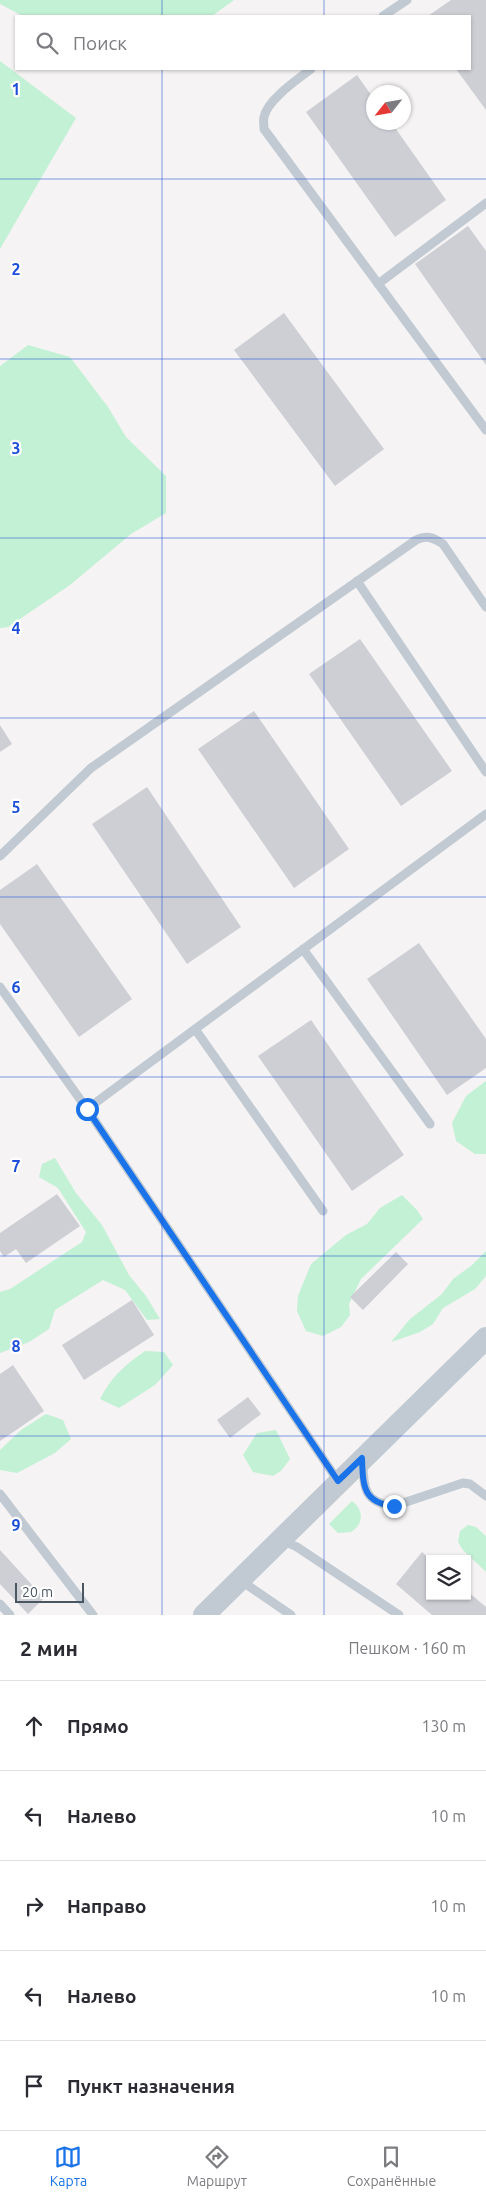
<!DOCTYPE html>
<html lang="ru">
<head>
<meta charset="utf-8">
<style>
  body { margin:0; font-family:Ubuntu,sans-serif; background:#f7f7f7; color:#2b2b33 }
  .controls { position:absolute; right:15px; bottom:15px; display:grid; overflow:hidden; border-radius:0px; box-shadow:0 1px 4px #0004 }
  .controls button { width:45px; height:45px; display:grid; place-items:center; padding:0; border:0; border-bottom:1px solid #e1e1e2; background:#fff; color:#2b2b33; font:25px sans-serif }
  .compass { position:absolute; left:366px; top:85px; width:45px; height:45px; border-radius:50%; background:#fff; box-shadow:0 1px 4px #0004; rotate:239deg }
  .scale { position:absolute; left:15px; bottom:12px; width:69px; box-sizing:border-box; padding-left:5px; border:2px solid #4a5661; border-top:0; font-size:14px; line-height:18px; white-space:nowrap; color:#4a5661; -webkit-text-stroke:4px #fff; paint-order:stroke }
  .stop { position:absolute; width:15px; height:15px; margin:-11px; border:4px solid #1a73e8; border-radius:50%; background:#fff }
  .stop.end { background:#1a73e8; border-color:#fff; box-shadow:0 1px 5px #0008 }
  .list { margin:0; padding:0; list-style:none }
  h2 { display:flex; justify-content:space-between; align-items:center; height:65px; margin:0; padding:0 20px; font-size:21px }
  h2 small { font-size:16px; font-weight:400; color:#7c7c81 }
  .list li { display:grid; grid-template-columns:32px 1fr auto; gap:15px; align-items:center; box-sizing:border-box; height:90px; padding:0 20px; border-top:1px solid #e1e1e2 }
  .list b { display:block; font-size:19px; white-space:nowrap }
  .list em { font-size:16px; font-style:normal; color:#7c7c81 }
  .icon { flex:none; width:28px; height:28px; fill:none; stroke:currentColor; stroke-width:2; stroke-linecap:round; stroke-linejoin:round }
  .map { position:relative; flex:none; width:486px; height:1615px; overflow:hidden }
  .search { position:absolute; background:#fff; box-shadow:0 1px 4px #0004; left:15px; right:15px; top:15px; height:55px; display:flex; align-items:center; gap:12px; box-sizing:border-box; padding:0 18px; border-radius:0px; color:#7c7c81; font-size:19px }
  .sheet { height:515px; background:#fff }
  nav { display:flex; justify-content:space-around; align-items:center; box-sizing:border-box; height:70px; border-top:1px solid #e1e1e2; background:#fff; font-size:14px; color:#7c7c81 }
  nav a { display:grid; justify-items:center; gap:2px }
  nav .on { color:#1a73e8 }
  .map>svg:first-child { display:block }
  .green { fill:#c3f1d5 }
  .building { fill:#cdcfd5 }
  .lines { fill:none; stroke-linecap:round; stroke-linejoin:round }
  .service { stroke:#c1cad2; stroke-width:9 }
  .tertiary { stroke:#c1cad2; stroke-width:22 }
  .route { stroke:#1a73e8; stroke-width:6 }
  .grid { fill:none; stroke:#1d4ed8; stroke-width:1; stroke-opacity:0.55 }
  .grid-label { font-size:16px; text-anchor:middle; font-weight:bold; fill:#1d4ed8; stroke:#fff; stroke-width:4.5; stroke-linejoin:round; paint-order:stroke }
</style>
</head>
<body>
<div class="map">
<svg width="486" height="1615" viewBox="0 0 486 1615">
  <rect width="100%" height="100%" fill="#f5f3f3"/>
  <path class="green" d="M 0,0 L 234,0 L 212,16 L 23,16 L 0,4 Z
    M 0,61 L 76,118 L 0,249 Z
    M 28,345 L 70,357 L 108,407 L 126,437 L 166,476 L 166,513 L 131,534 L 70,585 L 8,627 L 0,628 L 0,366 Z
    M 486,1081 L 486,1154 L 475,1154 L 456,1141 L 452,1123 L 466,1096 Z
    M 55,1158 L 76,1193 L 102,1225 L 129,1275 L 146,1296 L 160,1319 L 147,1320 L 125,1290 L 103,1280 L 55,1310 L 49,1329 L 29,1342 L 0,1353 L 0,1292 L 10,1289 L 82,1242 L 86,1232 L 58,1188 L 39,1177 L 42,1164 Z
    M 402,1195 L 417,1210 L 423,1219 L 361,1279 L 349,1304 L 350,1315 L 341,1327 L 323,1336 L 306,1331 L 297,1311 L 298,1296 L 311,1264 L 346,1235 L 367,1224 L 380,1208 Z
    M 486,1251 L 486,1276 L 475,1289 L 443,1308 L 433,1324 L 420,1332 L 391,1342 L 410,1319 L 442,1294 L 453,1279 L 471,1266 Z
    M 145,1351 L 164,1352 L 173,1365 L 155,1385 L 119,1408 L 100,1399 C 111,1377 125,1365 145,1351 Z
    M 46,1414 L 63,1420 L 71,1439 L 55,1453 L 17,1473 L 0,1470 L 0,1450 L 21,1430 Z
    M 276,1430 L 290,1459 L 281,1471 L 273,1476 L 253,1472 L 243,1455 L 257,1433 Z
    M 352,1501 C 364,1510 364,1524 351,1532 L 338,1533 L 329,1524 Z
    M 468,1525 L 476,1527 L 486,1536 L 486,1572 L 463,1550 L 458,1542 L 460,1531 Z"/>
  <path class="building" d="M 451,0 L 486,0 L 486,110 L 456,69 L 470,69 L 470,16 L 428,16 Z
    M 357,75 L 374,99 L 374,122 L 391,122 L 446,200 L 395,237 L 306,112 Z
    M 468,226 L 486,251 L 486,365 L 415,264 Z
    M 284,313 L 384,449 L 335,486 L 234,350 Z
    M 360,639 L 452,771 L 401,806 L 309,674 Z
    M 254,711 L 349,849 L 294,888 L 198,749 Z
    M 0,725 L 12,744 L 0,752 Z
    M 147,787 L 241,927 L 187,964 L 92,824 Z
    M 37,864 L 132,999 L 79,1037 L 0,924 L 0,890 Z
    M 419,943 L 486,1039 L 486,1068 L 447,1095 L 367,979 Z
    M 311,1020 L 404,1155 L 352,1191 L 258,1056 Z
    M 57,1194 L 80,1226 L 26,1263 L 16,1249 L 4,1257 L 0,1251 L 0,1233 Z
    M 396,1252 L 408,1264 L 363,1310 L 350,1297 Z
    M 132,1300 L 154,1335 L 84,1380 L 62,1345 Z
    M 13,1365 L 44,1411 L 0,1441 L 0,1374 Z
    M 248,1397 L 261,1414 L 230,1438 L 217,1420 Z
    M 0,1550 L 44,1598 L 28,1614 L 0,1584 Z
    M 422,1552 L 430,1559 L 430,1596 L 467,1596 L 467,1591 L 486,1607 L 486,1615 L 432,1615 L 396,1584 Z"/>
  <g class="lines">
    <path class="service" d="M 383,16 L 407,0
      M 311,69 C 298,79 267,100 264,117 C 263,120 264,125 264,129 L 486,430
      M 378,284 L 486,203
      M 357,581 L 486,772
      M 0,856 L 91,768 L 416,540 C 427,535 432,537 443,544 L 486,607
      M 303,949 L 430,1124
      M 0,987 L 87,1109 L 338,1481
      M 195,1029 L 323,1211
      M 87,1109 L 486,814
      M 363,1463 C 363,1488 365,1503 394,1506 L 463,1483 L 470,1484 L 486,1496
      M 0,1494 L 93,1615
      M 280,1545 L 288,1543 L 297,1547 L 399,1615
      M 240,1580 L 291,1615
      M 0,1604 L 10,1615"/>
    <path class="tertiary" d="M 204,1615 L 486,1338"/>
  </g>
  <g class="lines">
    <path class="route" d="M 87,1109 L 338,1481 L 362,1458 C 363,1484 362,1503 394,1506"/>
  </g>
  <path class="grid" d="M 162,0 L 162,16M 324,0 L 324,16M 162,69 L 162,1615M 324,69 L 324,1615M 0,179 L 486,179M 0,359 L 486,359M 0,538 L 486,538M 0,718 L 486,718M 0,897 L 486,897M 0,1077 L 486,1077M 0,1256 L 486,1256M 0,1436 L 486,1436"/>
  <g class="grid-label">
    <text x="16" y="95">1</text>
    <text x="16" y="275">2</text>
    <text x="16" y="454">3</text>
    <text x="16" y="634">4</text>
    <text x="16" y="813">5</text>
    <text x="16" y="993">6</text>
    <text x="16" y="1172">7</text>
    <text x="16" y="1352">8</text>
    <text x="16" y="1531">9</text>
  </g>
</svg>
<div class="controls">
<button><svg class="icon" aria-label="layers" viewBox="0 0 24 24"><path d="M12 4l9 5-9 5-9-5zM3 14l9 5 9-5"/></svg></button>
</div>
<svg class="compass" viewBox="-18 -18 36 36"><path d="M0-13l5 13h-10z" fill="#e53935"/><path d="M0 13l5-13h-10z" fill="#7c7c81"/></svg>
<div class="scale">20 m</div>
<div class="stop" style="left:87px;top:1109px"></div>
<div class="stop end" style="left:394px;top:1506px"></div>
<div class="search"><svg class="icon" aria-label="search" viewBox="0 0 24 24"><circle cx="10" cy="10" r="6"/><path d="M15 15l6 6"/></svg>Поиск</div>
</div>
<section class="sheet">
<h2>2 мин<small>Пешком · 160 m</small></h2>
<ul class="list">
<li><svg class="icon" aria-label="ahead" viewBox="0 0 24 24"><path d="M12 20V5M6 11l6-6 6 6"/></svg><div><b>Прямо</b></div><em>130 m</em></li>
<li><svg class="icon" aria-label="left" viewBox="0 0 24 24"><path d="M17 20v-9H6M10 6l-5 5 5 5"/></svg><div><b>Налево</b></div><em>10 m</em></li>
<li><svg class="icon" aria-label="right" viewBox="0 0 24 24"><path d="M7 20v-9h11M14 6l5 5-5 5"/></svg><div><b>Направо</b></div><em>10 m</em></li>
<li><svg class="icon" aria-label="left" viewBox="0 0 24 24"><path d="M17 20v-9H6M10 6l-5 5 5 5"/></svg><div><b>Налево</b></div><em>10 m</em></li>
<li><svg class="icon" aria-label="arrive" viewBox="0 0 24 24"><path d="M6 21V4h12l-3 4 3 4H6"/></svg><div><b>Пункт назначения</b></div></li>
</ul>
</section>
<nav>
<a class="on"><svg class="icon" aria-label="map" viewBox="0 0 24 24"><path d="M3 6l6-2 6 2 6-2v14l-6 2-6-2-6 2zM9 4v14M15 6v14"/></svg>Карта</a>
<a><svg class="icon" aria-label="directions" viewBox="0 0 24 24"><path d="M12 3l9 9-9 9-9-9zM9 14v-3h6M13 9l2 2-2 2"/></svg>Маршрут</a>
<a><svg class="icon" aria-label="saved" viewBox="0 0 24 24"><path d="M7 4h10v16l-5-4-5 4z"/></svg>Сохранённые</a>
</nav>
</body>
</html>
